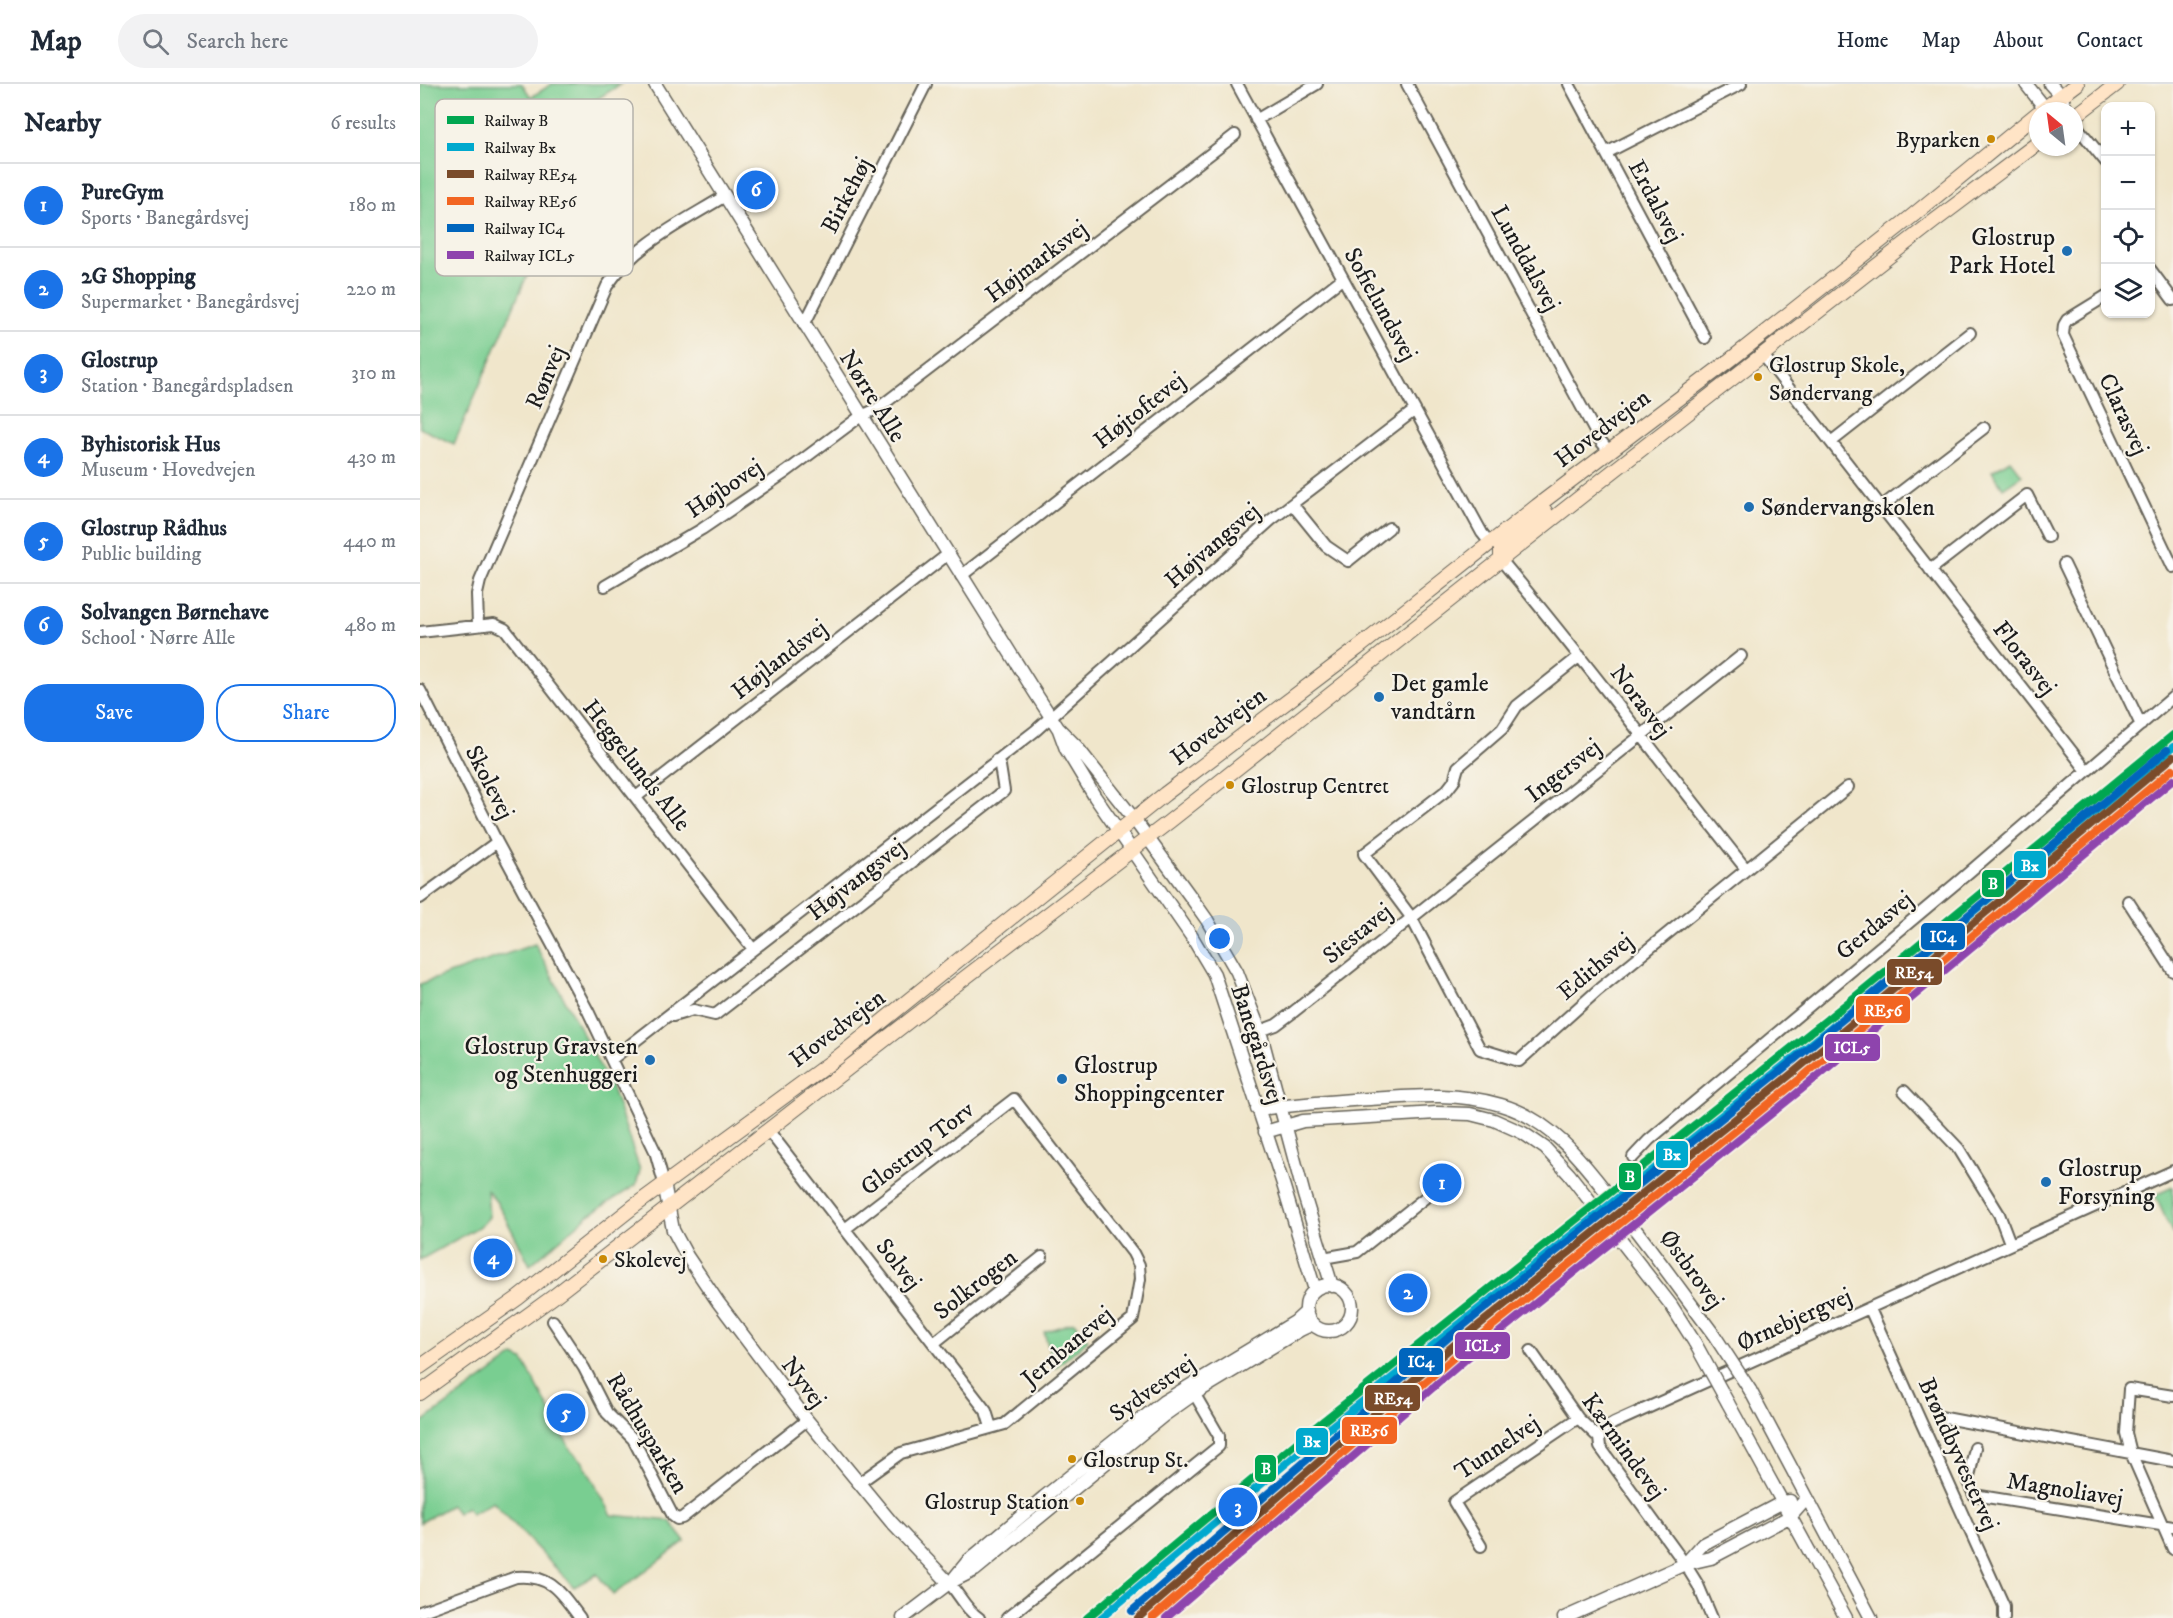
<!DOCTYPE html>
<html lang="en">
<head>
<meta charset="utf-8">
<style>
  body { margin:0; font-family:"IM FELL DW Pica",serif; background:#f2f2f3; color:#1f2937 }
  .controls { position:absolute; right:18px; top:18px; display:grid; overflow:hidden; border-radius:12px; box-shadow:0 2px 4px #0004 }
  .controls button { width:54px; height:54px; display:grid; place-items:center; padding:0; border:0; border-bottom:2px solid #e0e1e3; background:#fff; color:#1f2937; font:30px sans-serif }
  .compass { position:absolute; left:1609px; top:18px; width:54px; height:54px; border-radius:50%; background:#fff; box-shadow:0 2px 4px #0004; rotate:331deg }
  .you { position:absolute; left:800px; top:855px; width:21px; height:21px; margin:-15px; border:4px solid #fff; border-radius:50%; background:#1a73e8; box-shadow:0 0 0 9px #1a73e833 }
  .badge { display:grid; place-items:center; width:39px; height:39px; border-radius:50%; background:#1a73e8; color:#fff; font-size:20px; font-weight:700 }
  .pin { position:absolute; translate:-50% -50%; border:3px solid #fff; box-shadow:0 2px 6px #0006 }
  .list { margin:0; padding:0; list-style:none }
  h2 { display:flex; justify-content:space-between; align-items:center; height:78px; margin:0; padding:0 24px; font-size:26px }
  h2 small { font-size:20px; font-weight:400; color:#747a83 }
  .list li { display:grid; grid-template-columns:39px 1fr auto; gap:18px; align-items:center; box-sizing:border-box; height:84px; padding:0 24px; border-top:2px solid #e0e1e3 }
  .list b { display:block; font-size:22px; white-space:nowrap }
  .list p { margin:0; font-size:20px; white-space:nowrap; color:#747a83 }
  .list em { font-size:20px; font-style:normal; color:#747a83 }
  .actions { display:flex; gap:12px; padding:18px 24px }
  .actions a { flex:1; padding:14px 0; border:2px solid #1a73e8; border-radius:24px; text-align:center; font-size:21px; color:#1a73e8 }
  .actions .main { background:#1a73e8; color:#fff }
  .icon { flex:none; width:33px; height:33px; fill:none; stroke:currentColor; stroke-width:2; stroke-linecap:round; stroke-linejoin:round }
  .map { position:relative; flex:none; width:1753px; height:1534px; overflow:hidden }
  header { display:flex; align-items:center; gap:36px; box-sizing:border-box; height:84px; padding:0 30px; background:#fff; border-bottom:2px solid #e0e1e3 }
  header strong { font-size:28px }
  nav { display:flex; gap:33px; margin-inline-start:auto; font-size:21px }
  .search { width:420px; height:54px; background:#f2f2f3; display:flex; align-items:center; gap:15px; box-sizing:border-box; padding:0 21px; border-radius:33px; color:#747a83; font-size:22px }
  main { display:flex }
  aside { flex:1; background:#fff }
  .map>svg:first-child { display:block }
  .green { fill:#79ce91; stroke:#4a7556; stroke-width:1.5 }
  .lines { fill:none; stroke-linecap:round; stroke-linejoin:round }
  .minor-casing { stroke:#666359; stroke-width:14 }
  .tertiary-casing { stroke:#666359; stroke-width:15 }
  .secondary-casing { stroke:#666359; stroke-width:16 }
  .minor { stroke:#fff; stroke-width:10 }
  .tertiary { stroke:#fff; stroke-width:12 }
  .secondary { stroke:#ffe4c6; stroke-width:14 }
  .tertiary-bridge-casing { stroke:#666359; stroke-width:15; stroke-linecap:butt }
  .tertiary-bridge { stroke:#fff; stroke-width:12 }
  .rail-1-casing { stroke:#f7f3e8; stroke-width:12 }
  .rail-2-casing { stroke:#f7f3e8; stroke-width:12 }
  .rail-3-casing { stroke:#f7f3e8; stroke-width:12 }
  .rail-4-casing { stroke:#f7f3e8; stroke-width:12 }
  .rail-5-casing { stroke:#f7f3e8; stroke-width:12 }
  .rail-6-casing { stroke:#f7f3e8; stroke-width:12 }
  .rail-1 { stroke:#00a651; stroke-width:8 }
  .rail-2 { stroke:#00a9ce; stroke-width:8 }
  .rail-3 { stroke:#7a4b2a; stroke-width:8 }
  .rail-4 { stroke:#f26522; stroke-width:8 }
  .rail-5 { stroke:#0065bd; stroke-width:8 }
  .rail-6 { stroke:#8e44ad; stroke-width:8 }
  .bus-dot { fill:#cb8a06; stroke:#f7f3e8; stroke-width:2 }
  .poi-dot { fill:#1f6fb2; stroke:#f7f3e8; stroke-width:2 }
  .labels { text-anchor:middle; stroke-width:4.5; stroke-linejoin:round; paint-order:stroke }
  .bus-label { font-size:22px; fill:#1c1c1c; stroke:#f7f3e8; text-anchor:start }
  .street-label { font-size:24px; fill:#1c1c1c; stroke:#f7f3e8 }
  .poi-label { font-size:24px; fill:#1c1c1c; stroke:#f7f3e8; text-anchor:start }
  .key { fill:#f7f3e8; stroke:#b5b2ab; stroke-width:1.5 }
  .key-label { font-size:16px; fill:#1c1c1c }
  .line-badge { stroke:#f7f3e8; stroke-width:2 }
  .badge-label { font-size:16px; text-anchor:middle; font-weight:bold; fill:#fff }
</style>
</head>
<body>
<header>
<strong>Map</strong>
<div class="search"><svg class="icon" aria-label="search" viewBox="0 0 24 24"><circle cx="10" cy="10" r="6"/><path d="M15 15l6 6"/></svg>Search here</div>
<nav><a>Home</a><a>Map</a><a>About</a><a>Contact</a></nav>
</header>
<main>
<aside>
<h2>Nearby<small>6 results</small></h2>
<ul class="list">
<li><span class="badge">1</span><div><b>PureGym</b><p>Sports · Banegårdsvej</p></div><em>180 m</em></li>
<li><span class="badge">2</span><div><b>2G Shopping</b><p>Supermarket · Banegårdsvej</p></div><em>220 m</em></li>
<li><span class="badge">3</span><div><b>Glostrup</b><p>Station · Banegårdspladsen</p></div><em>310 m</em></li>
<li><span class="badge">4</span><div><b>Byhistorisk Hus</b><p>Museum · Hovedvejen</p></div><em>430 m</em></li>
<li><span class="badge">5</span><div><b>Glostrup Rådhus</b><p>Public building</p></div><em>440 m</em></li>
<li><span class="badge">6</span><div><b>Solvangen Børnehave</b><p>School · Nørre Alle</p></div><em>480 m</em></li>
</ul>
<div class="actions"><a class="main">Save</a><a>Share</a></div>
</aside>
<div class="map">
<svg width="1753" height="1534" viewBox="0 0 1753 1534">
  <rect width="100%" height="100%" fill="#f7f3e8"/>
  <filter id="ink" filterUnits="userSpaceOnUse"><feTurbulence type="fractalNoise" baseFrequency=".0167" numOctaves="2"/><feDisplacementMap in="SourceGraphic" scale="12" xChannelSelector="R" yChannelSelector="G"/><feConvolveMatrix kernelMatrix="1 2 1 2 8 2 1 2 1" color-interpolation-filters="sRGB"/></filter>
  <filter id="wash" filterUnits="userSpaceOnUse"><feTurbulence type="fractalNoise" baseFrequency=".008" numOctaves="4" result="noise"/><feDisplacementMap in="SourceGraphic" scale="24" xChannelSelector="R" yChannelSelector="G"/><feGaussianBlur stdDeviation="1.35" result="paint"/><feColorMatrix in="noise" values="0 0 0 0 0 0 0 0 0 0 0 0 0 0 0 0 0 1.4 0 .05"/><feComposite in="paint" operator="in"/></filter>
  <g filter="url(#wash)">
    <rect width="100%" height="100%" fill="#f0e6cb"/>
    <path class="green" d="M 0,0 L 102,0 L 111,13 L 132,0 L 201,0 L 139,39 L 175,97 L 135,127 L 34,360 L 0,344 Z
      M 1590,376 L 1602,391 L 1583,404 L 1572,387 Z
      M 115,860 L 193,1007 L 220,1086 L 216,1101 L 169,1131 L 110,1181 L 78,1120 L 67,1106 L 69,1133 L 62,1141 L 0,1176 L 0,900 Z
      M 1753,1103 L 1753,1151 L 1735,1111 Z
      M 654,1238 L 668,1256 L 635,1284 L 624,1248 Z
      M 94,1272 L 103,1276 L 151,1366 L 163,1378 L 192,1431 L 250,1437 L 265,1457 L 193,1511 L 177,1490 L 154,1503 L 73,1418 L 51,1430 L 47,1423 L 37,1429 L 31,1421 L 0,1439 L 0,1340 Z"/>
  </g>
  <g filter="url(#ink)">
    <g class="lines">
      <defs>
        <path id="minor" d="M 817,0 L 1062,449 L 1070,459
          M 987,0 L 1179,355 L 1189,367
          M 1149,0 L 1285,254
          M 836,36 L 897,0
          M 1654,39 L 1686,78
          M 1186,69 L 1321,0
          M 1730,185 L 1753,216
          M 1686,212 L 1647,236 L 1644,241 L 1643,251 L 1753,483
          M 384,241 L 506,0
          M 1343,271 L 1667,687
          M 1411,358 L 1550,249
          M 872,420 L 906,462 L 928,477 L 969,444
          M 1461,423 L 1564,344
          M 1081,476 C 1166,577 1244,682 1326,785
          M 1644,480 L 1721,641
          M 1510,486 L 1607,411 L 1628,453
          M 541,492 L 923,194
          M 185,502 L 282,445 L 366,388 L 441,332 L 457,325 L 815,51
          M 58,541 L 57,510 L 60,497 L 187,202 C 215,160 263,138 305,112
          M 0,548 L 74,540 L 85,545 L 333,865
          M 1160,572 L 1097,622 L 1082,645 L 1038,683 L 1034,697 L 1027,706 L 944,770 L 991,833 L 1060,965 L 1099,977 L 1178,906 L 1428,703
          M 0,606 L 77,758 L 168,927 L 235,1067 L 244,1099
          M 216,713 L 527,471
          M 0,814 L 77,758
          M 1708,817 L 1753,887
          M 253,932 L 273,926 L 295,931 L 584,707 L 580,682 L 576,676
          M 840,947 L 856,941 L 872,929 L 1321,572
          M 192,975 L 615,647 L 851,436 L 995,326
          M 1484,1007 L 1539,1065 L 1579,1130 L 1590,1159
          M 348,1046 L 566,1327 L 571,1343
          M 1213,1073 L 1229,1056 L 1540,796 L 1753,613
          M 425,1145 L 594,1015 L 713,1169 L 719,1181 L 720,1195 L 713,1235 L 585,1340 L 481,1369 L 439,1399
          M 903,1174 L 937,1168 L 1011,1109
          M 1450,1225 L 1584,1522 L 1584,1534
          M 133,1237 L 164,1284 L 187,1329 L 213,1355 L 253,1432 L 257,1435 L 262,1434 L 387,1336
          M 514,1259 L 622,1173
          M 1111,1267 L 1158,1334 L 1179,1354 L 1180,1363 L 1265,1480 L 1278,1501 L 1292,1534
          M 1753,1312 L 1709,1305 L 1706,1349 L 1711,1369 L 1753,1465
          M 1520,1333 L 1753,1377
          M 1179,1354 L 1184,1345 L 1194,1339 L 1753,1087
          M 1555,1364 L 1548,1398 L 1554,1411 L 1753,1443
          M 1061,1462 L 1034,1418 L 1158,1334
          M 529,1499 C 539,1510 547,1527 559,1534
          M 0,1528 L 96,1493 C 131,1490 141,1509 160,1534
          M 587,1534 L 799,1362 L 799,1352 L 771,1304"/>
        <path id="tertiary" d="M 235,0 L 614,607 L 638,644 L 656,662 L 714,735 L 770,812 L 787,836 L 817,888 L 840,947 L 884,1111 L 912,1202
          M 1606,0 L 1625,24 L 1633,27
          M 1630,0 L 1641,12 L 1647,27
          M 639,646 L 646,665 L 675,713 L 772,853 L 794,890 L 863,1100 L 895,1206
          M 837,1025 C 874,1021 912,1017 950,1015 C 994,1012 1038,1008 1081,1021 C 1137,1037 1170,1088 1204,1131 C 1235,1170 1264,1211 1294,1251
          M 845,1048 L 883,1037 L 1017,1029 L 1050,1030 L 1074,1036 L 1103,1049 L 1125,1064 L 1149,1090 L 1251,1221 L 1275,1259
          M 244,1099 L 253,1146 L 267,1172 L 298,1218 L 387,1336 L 439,1399 L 472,1439 L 529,1499
          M886 1224a23 23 0 1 1 46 0a23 23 0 1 1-46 0Z
          M 1330,1306 L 1451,1534
          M 1308,1319 L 1426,1534
          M 1265,1480 L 1283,1460 L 1363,1418 L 1370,1417
          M 535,1493 L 548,1477 L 624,1413 L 743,1318 L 875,1238 L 887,1227
          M 483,1534 L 529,1499 L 555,1486 L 743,1332 L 774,1310 L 880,1246 L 893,1240
          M 1144,1534 L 1265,1480 L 1291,1474 L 1371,1432 L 1387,1414"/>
        <path id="secondary" d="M 1621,27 L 1657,0
          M 1654,33 L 1697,0
          M 1081,476 L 1081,465 L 1083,461 L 1125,427
          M 0,1283 L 98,1214 L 213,1123 L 418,973 L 745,710 L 938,564 L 1117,422 L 1310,276 L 1491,133 L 1618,29
          M 0,1309 L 133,1213 L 525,909 L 750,737 L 1187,392 L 1513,138 L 1618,59"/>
      </defs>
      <use href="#minor" class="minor-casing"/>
      <use href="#tertiary" class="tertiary-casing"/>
      <use href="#secondary" class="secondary-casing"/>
      <use href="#minor" class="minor"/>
      <use href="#tertiary" class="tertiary"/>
      <use href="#secondary" class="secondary"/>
      <defs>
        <path id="tertiary-bridge" d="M 1294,1251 L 1330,1306
          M 1275,1259 L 1308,1319"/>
      </defs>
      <use href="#tertiary-bridge" class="tertiary-bridge-casing"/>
      <use href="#tertiary-bridge" class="tertiary-bridge"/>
      <defs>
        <path id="rail-1" d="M 667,1534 L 882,1354 L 1430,917 L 1753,651"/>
        <path id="rail-2" d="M 681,1534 L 888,1361 L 1436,924 L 1753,663"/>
        <path id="rail-3" d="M 718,1534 L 1034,1261 L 1375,987 L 1753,673"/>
        <path id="rail-4" d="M 732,1534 L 1040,1268 L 1381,994 L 1753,685"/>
        <path id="rail-5" d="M 712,1527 L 1028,1254 L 1369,980 L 1747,666"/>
        <path id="rail-6" d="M 746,1534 L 1046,1275 L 1387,1001 L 1753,696"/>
      </defs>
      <use href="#rail-1" class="rail-1-casing"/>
      <use href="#rail-2" class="rail-2-casing"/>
      <use href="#rail-3" class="rail-3-casing"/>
      <use href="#rail-4" class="rail-4-casing"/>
      <use href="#rail-5" class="rail-5-casing"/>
      <use href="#rail-6" class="rail-6-casing"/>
      <use href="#rail-1" class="rail-1"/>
      <use href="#rail-2" class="rail-2"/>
      <use href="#rail-3" class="rail-3"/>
      <use href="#rail-4" class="rail-4"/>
      <use href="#rail-5" class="rail-5"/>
      <use href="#rail-6" class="rail-6"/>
    </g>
  </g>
  <g class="bus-dot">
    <circle cx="1571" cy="55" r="5"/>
    <circle cx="1338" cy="293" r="5"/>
    <circle cx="810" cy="701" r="5"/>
    <circle cx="183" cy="1175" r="5"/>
    <circle cx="652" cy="1375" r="5"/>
    <circle cx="660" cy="1417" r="5"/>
  </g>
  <g class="poi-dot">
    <circle cx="1647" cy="167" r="6"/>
    <circle cx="1329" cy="423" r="6"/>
    <circle cx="959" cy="613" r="6"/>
    <circle cx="230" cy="976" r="6"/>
    <circle cx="642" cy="995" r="6"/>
    <circle cx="1626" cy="1098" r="6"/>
  </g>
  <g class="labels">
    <g class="bus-label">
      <text x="1560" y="63" text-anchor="end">Byparken</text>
      <text x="1349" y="288">Glostrup Skole,<tspan x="1349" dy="28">Søndervang</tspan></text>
      <text x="821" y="709">Glostrup Centret</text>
      <text x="194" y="1183">Skolevej</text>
      <text x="663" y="1383">Glostrup St.</text>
      <text x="649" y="1425" text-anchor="end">Glostrup Station</text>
    </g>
    <g class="street-label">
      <text transform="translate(426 111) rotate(-63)" y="8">Birkehøj</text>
      <text transform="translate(1236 117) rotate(62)" y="8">Erdalsvej</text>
      <text transform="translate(1106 174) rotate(61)" y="8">Lunddalsvej</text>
      <text transform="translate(616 177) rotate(-37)" y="8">Højmarksvej</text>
      <text transform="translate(961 220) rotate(61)" y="8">Sofielundsvej</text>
      <text transform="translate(125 293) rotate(-67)" y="8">Rønvej</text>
      <text transform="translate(453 312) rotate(58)" y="8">Nørre Alle</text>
      <text transform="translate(719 326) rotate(-38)" y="8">Højtoftevej</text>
      <text transform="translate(1704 330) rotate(65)" y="8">Clarasvej</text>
      <text transform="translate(1182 344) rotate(-37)" y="8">Hovedvejen</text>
      <text transform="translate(304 404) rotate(-34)" y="8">Højbovej</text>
      <text transform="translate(792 461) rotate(-41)" y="8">Højvangsvej</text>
      <text transform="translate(1605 574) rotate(52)" y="8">Florasvej</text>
      <text transform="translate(359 575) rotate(-38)" y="8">Højlandsvej</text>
      <text transform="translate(1221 617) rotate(53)" y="8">Norasvej</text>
      <text transform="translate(798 642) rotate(-37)" y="8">Hovedvejen</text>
      <text transform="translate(217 681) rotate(52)" y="8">Heggelunds Alle</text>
      <text transform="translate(1143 686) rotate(-38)" y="8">Ingersvej</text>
      <text transform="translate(70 698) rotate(63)" y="8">Skolevej</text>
      <text transform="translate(436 795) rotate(-38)" y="8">Højvangsvej</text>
      <text transform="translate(1454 841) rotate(-40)" y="8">Gerdasvej</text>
      <text transform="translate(937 849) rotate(-39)" y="8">Siestavej</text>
      <text transform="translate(1175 882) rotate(-40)" y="8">Edithsvej</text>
      <text transform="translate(417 944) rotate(-37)" y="8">Hovedvejen</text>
      <text transform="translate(838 960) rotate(72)" y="8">Banegårdsvej</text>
      <text transform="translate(497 1064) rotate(-38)" y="8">Glostrup Torv</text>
      <text transform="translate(479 1180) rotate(52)" y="8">Solvej</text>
      <text transform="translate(1272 1185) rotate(54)" y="8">Østbrovej</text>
      <text transform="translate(555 1200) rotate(-38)" y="8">Solkrogen</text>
      <text transform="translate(1374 1235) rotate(-24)" y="8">Ørnebjergvej</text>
      <text transform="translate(647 1262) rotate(-40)" y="8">Jernbanevej</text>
      <text transform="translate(384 1298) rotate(53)" y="8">Nyvej</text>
      <text transform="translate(732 1304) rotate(-35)" y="8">Sydvestvej</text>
      <text transform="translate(228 1349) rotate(59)" y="8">Rådhusparken</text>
      <text transform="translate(1204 1362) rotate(54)" y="8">Kærmindevej</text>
      <text transform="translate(1077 1363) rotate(-34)" y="8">Tunnelvej</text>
      <text transform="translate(1539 1370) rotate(66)" y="8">Brøndbyvestervej</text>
      <text transform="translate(1645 1405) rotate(9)" y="8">Magnoliavej</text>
    </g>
    <g class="poi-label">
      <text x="1635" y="161" text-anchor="end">Glostrup<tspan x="1635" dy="28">Park Hotel</tspan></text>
      <text x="1341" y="431">Søndervangskolen</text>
      <text x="971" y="607">Det gamle<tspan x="971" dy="28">vandtårn</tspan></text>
      <text x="218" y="970" text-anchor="end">Glostrup Gravsten<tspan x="218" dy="28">og Stenhuggeri</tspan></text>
      <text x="654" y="989">Glostrup<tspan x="654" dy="28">Shoppingcenter</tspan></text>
      <text x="1638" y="1092">Glostrup<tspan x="1638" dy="28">Forsyning</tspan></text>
    </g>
  </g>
  <rect x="15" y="15" width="198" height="177" rx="9" class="key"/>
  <rect x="27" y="32" width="27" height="8" fill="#00a651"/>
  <rect x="27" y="59" width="27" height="8" fill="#00a9ce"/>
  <rect x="27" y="86" width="27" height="8" fill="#7a4b2a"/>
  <rect x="27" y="113" width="27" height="8" fill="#f26522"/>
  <rect x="27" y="140" width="27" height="8" fill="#0065bd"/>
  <rect x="27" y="167" width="27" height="8" fill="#8e44ad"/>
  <g class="key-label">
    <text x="64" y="42">Railway B</text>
    <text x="64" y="69">Railway Bx</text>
    <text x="64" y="96">Railway RE54</text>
    <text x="64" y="123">Railway RE56</text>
    <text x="64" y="150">Railway IC4</text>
    <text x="64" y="177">Railway ICL5</text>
  </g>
  <g class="line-badge">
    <rect x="1593" y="766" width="34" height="29" rx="6" fill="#00a9ce"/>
    <rect x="1561" y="785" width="24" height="29" rx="6" fill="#00a651"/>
    <rect x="1500" y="838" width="46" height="29" rx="6" fill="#0065bd"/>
    <rect x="1466" y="874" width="57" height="28" rx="6" fill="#7a4b2a"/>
    <rect x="1435" y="911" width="56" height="29" rx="6" fill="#f26522"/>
    <rect x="1404" y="949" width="57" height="29" rx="6" fill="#8e44ad"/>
    <rect x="1235" y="1056" width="34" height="29" rx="6" fill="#00a9ce"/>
    <rect x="1198" y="1078" width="24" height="29" rx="6" fill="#00a651"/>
    <rect x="1034" y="1247" width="57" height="29" rx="6" fill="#8e44ad"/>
    <rect x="978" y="1263" width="46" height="29" rx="6" fill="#0065bd"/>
    <rect x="944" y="1300" width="57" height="28" rx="6" fill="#7a4b2a"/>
    <rect x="921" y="1332" width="57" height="29" rx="6" fill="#f26522"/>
    <rect x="875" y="1343" width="34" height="29" rx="6" fill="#00a9ce"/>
    <rect x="834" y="1370" width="23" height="29" rx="6" fill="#00a651"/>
  </g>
  <g class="badge-label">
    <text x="1610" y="787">Bx</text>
    <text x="1573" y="805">B</text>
    <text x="1523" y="858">IC4</text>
    <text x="1494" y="894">RE54</text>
    <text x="1463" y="932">RE56</text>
    <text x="1432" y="969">ICL5</text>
    <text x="1252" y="1076">Bx</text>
    <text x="1210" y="1098">B</text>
    <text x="1063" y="1267">ICL5</text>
    <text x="1001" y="1283">IC4</text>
    <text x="973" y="1320">RE54</text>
    <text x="949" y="1352">RE56</text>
    <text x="892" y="1363">Bx</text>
    <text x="846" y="1390">B</text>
  </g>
</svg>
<div class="controls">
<button>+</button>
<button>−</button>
<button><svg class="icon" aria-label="locate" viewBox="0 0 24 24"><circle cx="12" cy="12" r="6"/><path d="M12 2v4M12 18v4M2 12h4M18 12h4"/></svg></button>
<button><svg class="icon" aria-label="layers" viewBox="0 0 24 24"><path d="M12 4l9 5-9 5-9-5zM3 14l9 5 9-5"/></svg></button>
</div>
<svg class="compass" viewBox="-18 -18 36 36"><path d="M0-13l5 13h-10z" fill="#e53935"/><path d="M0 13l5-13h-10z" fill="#747a83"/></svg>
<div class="you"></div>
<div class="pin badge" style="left:1022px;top:1099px">1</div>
<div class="pin badge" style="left:988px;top:1209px">2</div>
<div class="pin badge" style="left:818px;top:1423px">3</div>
<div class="pin badge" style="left:73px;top:1174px">4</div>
<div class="pin badge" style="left:146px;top:1329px">5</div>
<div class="pin badge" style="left:336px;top:106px">6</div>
</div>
</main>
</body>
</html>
